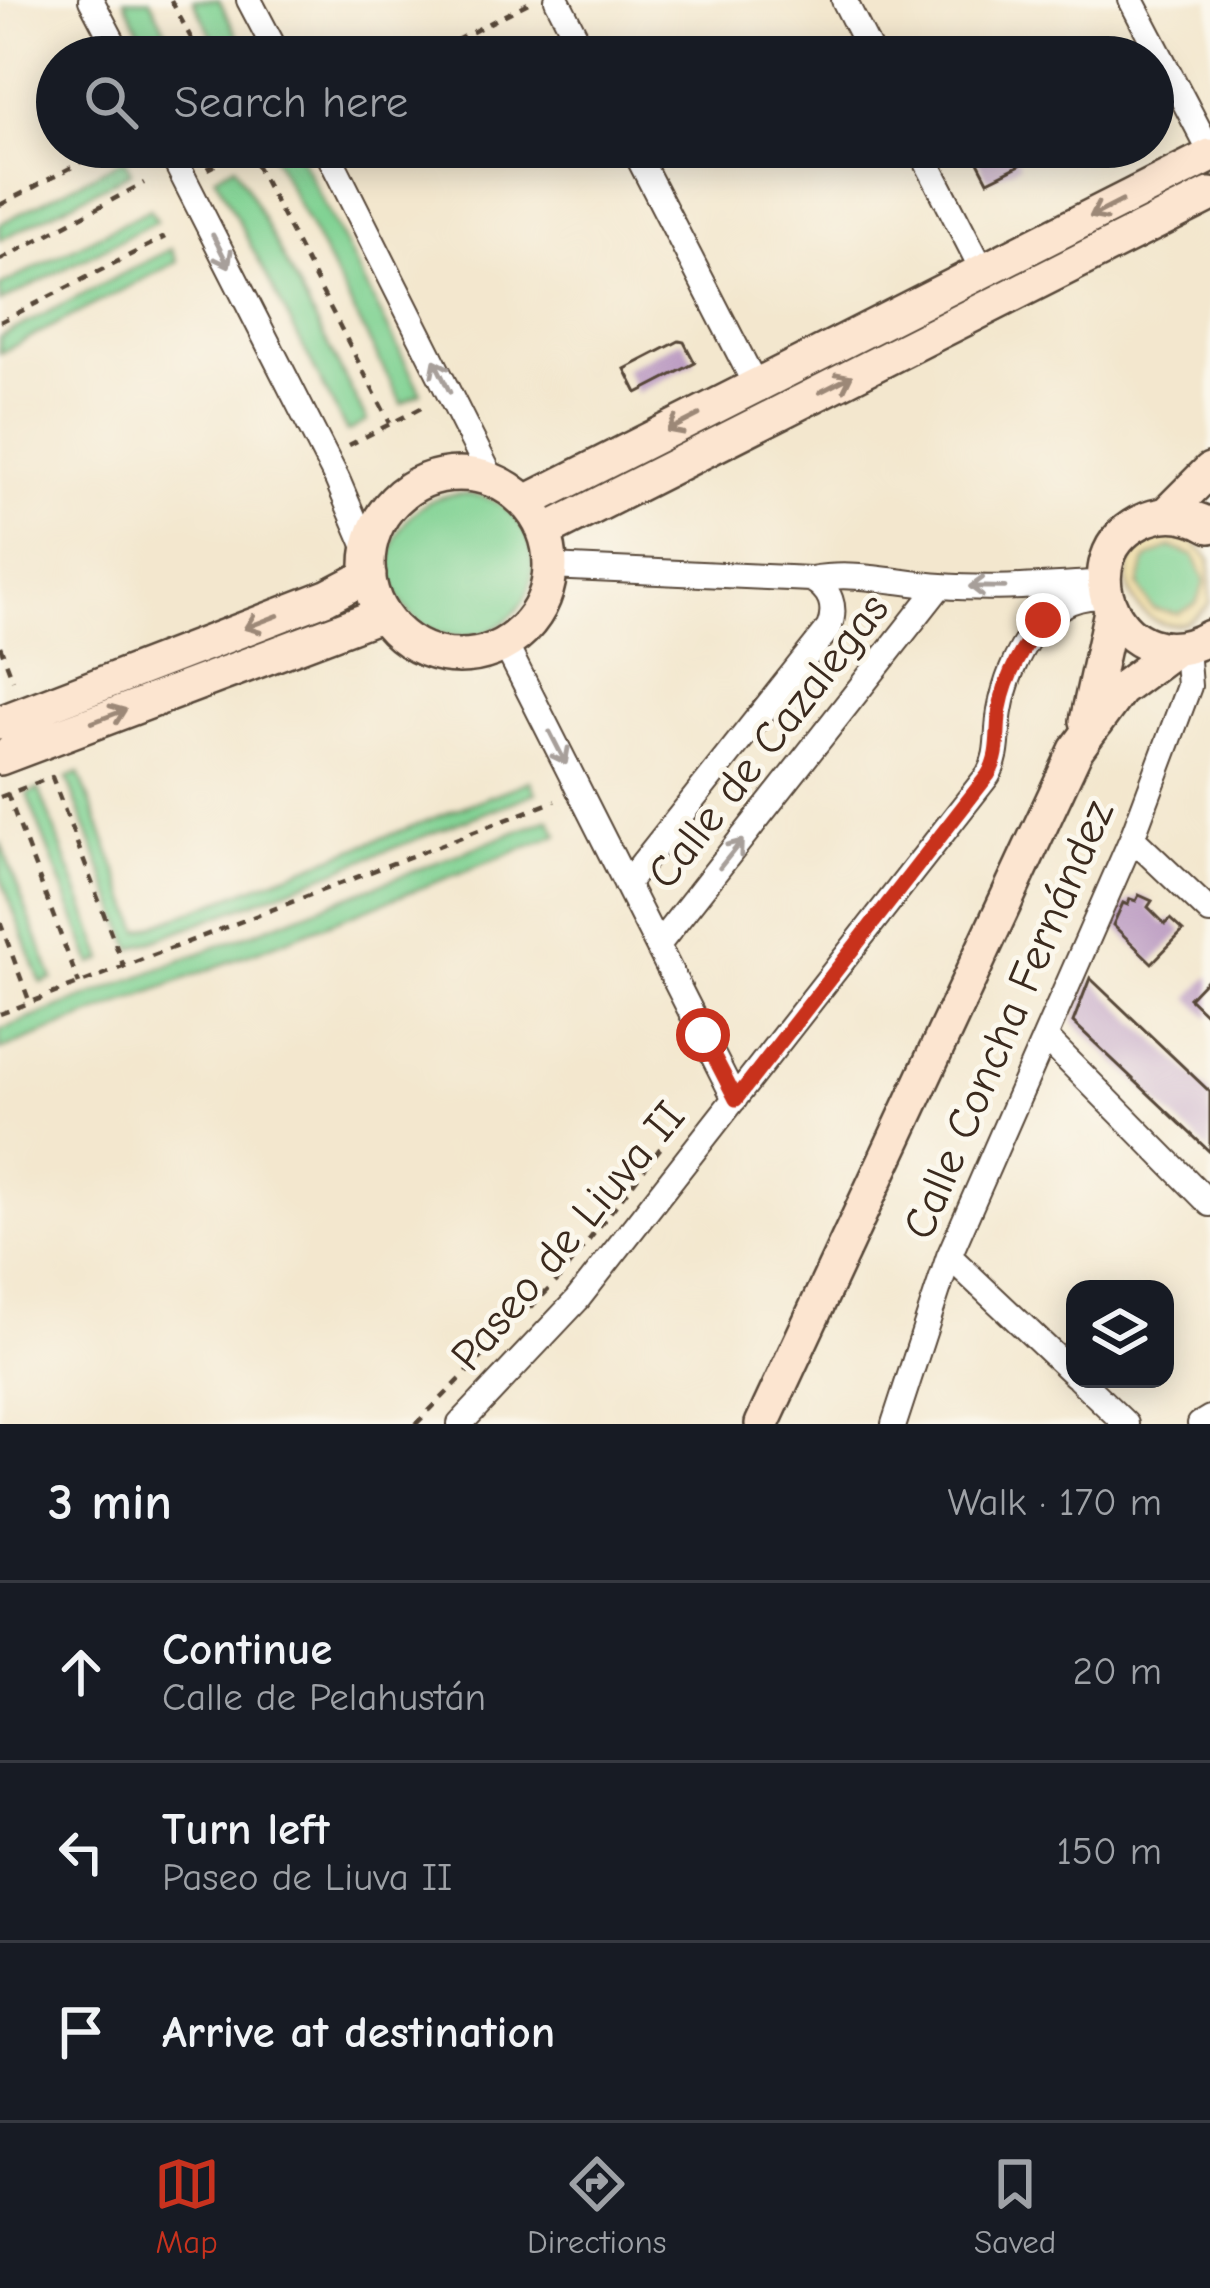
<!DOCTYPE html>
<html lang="en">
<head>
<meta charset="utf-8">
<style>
  body { margin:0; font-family:"Comic Neue",sans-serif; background:#20242c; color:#f1f3f6 }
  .controls { position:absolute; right:36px; bottom:36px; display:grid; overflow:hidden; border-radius:24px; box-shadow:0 6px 30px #0003 }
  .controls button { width:108px; height:108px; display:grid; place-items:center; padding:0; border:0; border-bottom:3px solid #363941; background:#171b24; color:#f1f3f6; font:60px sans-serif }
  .stop { position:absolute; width:36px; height:36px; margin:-27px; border:9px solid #c8321e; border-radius:50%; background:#fff }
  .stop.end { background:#c8321e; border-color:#fff; box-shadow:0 3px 12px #0008 }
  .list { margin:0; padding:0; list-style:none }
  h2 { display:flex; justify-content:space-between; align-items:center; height:156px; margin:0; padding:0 48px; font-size:51px }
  h2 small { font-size:39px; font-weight:400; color:#9ea1a6 }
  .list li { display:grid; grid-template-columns:78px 1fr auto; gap:36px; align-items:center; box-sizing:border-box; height:180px; padding:0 48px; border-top:3px solid #363941 }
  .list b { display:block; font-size:45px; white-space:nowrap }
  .list p { margin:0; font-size:39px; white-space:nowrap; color:#9ea1a6 }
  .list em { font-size:39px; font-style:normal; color:#9ea1a6 }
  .icon { flex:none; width:66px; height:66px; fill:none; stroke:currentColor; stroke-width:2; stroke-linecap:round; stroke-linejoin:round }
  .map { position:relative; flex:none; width:1210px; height:1424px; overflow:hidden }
  .search { position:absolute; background:#171b24; box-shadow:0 6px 30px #0003; left:36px; right:36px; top:36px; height:132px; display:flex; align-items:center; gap:30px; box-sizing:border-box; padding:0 42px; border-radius:66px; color:#9ea1a6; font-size:45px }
  .sheet { height:696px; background:#171b24 }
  nav { display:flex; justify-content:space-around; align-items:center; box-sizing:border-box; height:168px; border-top:3px solid #363941; background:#171b24; font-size:33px; color:#9ea1a6 }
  nav a { display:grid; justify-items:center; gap:6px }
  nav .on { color:#c8321e }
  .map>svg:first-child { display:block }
  .green { fill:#80d293; stroke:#5e7e58; stroke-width:3 }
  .sand { fill:#eeda9e; stroke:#94825e; stroke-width:3; fill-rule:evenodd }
  .building { fill:#bc9cc2 }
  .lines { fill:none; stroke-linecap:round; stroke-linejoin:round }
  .street-casing { stroke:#574638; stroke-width:28 }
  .secondary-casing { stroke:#574638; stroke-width:38 }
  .path { stroke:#574638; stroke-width:4.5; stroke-dasharray:9 9; stroke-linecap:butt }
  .street { stroke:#fff; stroke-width:24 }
  .secondary { stroke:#fce5d0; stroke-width:33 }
  .oneway { stroke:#9c8877 }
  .oneway2 { stroke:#a79f9a }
  .route { stroke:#c8321e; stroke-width:15 }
  .labels { text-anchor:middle; stroke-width:10; stroke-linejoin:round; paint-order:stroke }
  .street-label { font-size:45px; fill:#3b2a1e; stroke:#fbf7ec }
</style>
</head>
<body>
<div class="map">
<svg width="1210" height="1424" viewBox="0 0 1210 1424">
  <rect width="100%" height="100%" fill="#fbf7ec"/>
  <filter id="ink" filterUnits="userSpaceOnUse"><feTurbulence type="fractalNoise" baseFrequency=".00833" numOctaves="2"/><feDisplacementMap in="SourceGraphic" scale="24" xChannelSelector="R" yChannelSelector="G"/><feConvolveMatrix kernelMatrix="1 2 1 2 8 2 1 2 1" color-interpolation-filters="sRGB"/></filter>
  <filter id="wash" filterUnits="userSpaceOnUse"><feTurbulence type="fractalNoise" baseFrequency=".004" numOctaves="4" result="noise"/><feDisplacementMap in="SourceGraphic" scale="48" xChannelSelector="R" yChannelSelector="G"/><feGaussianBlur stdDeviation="2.7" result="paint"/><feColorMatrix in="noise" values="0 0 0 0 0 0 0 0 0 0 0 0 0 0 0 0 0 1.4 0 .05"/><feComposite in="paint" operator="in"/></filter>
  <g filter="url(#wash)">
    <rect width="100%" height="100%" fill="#f3e7ce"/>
    <path class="green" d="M 124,0 L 150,0 L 179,57 L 153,57 Z
      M 193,0 L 219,0 L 248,57 L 223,57 Z
      M 295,147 L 421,393 L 402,404 L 269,148 Z
      M 124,159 L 131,172 L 0,240 L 0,224 Z
      M 235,165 L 367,421 L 347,432 L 215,176 Z
      M 150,209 L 157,221 L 0,302 L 0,286 Z
      M 171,249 L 177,262 L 0,353 L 0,337 Z
      M391 565a71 71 0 1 1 142 0a71 71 0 1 1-142 0Z
      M1139 581a33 33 0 1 1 66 0a33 33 0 1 1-66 0Z
      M 79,773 L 140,931 L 530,781 L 536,793 L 132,949 L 67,778 Z
      M 39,789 L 104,959 L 92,964 L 27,794 Z
      M 549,819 L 558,835 L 0,1050 L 0,1030 Z
      M 0,841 L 53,979 L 41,983 L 0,875 Z"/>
    <path class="sand" d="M 1166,537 L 1193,542 L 1210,559 L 1210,602 C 1158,673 1080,558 1166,537 ZM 1171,547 L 1194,556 L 1205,581 L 1196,604 L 1177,614 L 1153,609 L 1138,586 L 1146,559 Z"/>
    <g id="blocks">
      <path class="building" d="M 997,147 L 1011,147 L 1020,165 L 988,181 L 976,158 Z
        M 679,341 L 684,342 L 695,363 L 637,393 L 625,369 Z
        M 1139,895 L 1152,901 L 1148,907 L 1165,924 L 1170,919 L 1183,931 L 1152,963 L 1113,925 L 1123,903 L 1128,905 L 1130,899 L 1136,901 Z
        M 1210,976 L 1210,1018 L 1189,998 Z
        M 1090,978 L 1210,1092 L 1210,1152 L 1073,1022 Z"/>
    </g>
  </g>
  <g filter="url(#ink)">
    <use href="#blocks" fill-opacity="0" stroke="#574638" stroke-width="3"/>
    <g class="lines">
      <defs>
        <path id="street" d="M 91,0 L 121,57
          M 249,0 L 279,57
          M 557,0 L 586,57
          M 844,0 L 873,57
          M 1131,0 L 1210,151
          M 168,147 L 337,479 L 369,554
          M 325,147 L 493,481
          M 633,147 L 756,386
          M 919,147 L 983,271
          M 550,567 L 811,579 C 856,571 897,583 942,586 C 992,590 1042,586 1092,583
          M 505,644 L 735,1099
          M 1132,838 L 1210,912
          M 626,884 L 829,628 C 837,607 831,590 811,579
          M 658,945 L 940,586
          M 1045,1037 L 1210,1204
          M 949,1256 L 1075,1375
          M 1079,1379 L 1126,1424
          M 460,1424 L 577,1300 L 988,775 C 1000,755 996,733 1000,711 C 1009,658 1045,590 1106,597
          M 894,1424 L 949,1256 L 1132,838 L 1189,686 L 1186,648
          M 1200,1424 L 1210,1418"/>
        <path id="secondary" d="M368 565a91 91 0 1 1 182 0a91 91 0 1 1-182 0Z
          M 526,502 L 1210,156
          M 1165,515 L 1210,470
          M 1210,526 C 1190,514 1169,511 1147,519 C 1059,554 1121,688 1210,637
          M 544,532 L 1210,195
          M 1087,721 L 1111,611
          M 0,723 L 327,597 L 369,575
          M 0,758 L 382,614
          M 762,1424 L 1076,750 L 1120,690 L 1175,649"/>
      </defs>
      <use href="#street" class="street-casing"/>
      <use href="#secondary" class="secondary-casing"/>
      <path class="path" d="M 171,0 L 201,57
        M 424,57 L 534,0
        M 247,147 L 390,423
        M 207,169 L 250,147
        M 0,205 L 110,147
        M 0,260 L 144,183
        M 0,322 L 165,237
        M 349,445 L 429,404
        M 0,646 L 13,680
        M 7,793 L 79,984
        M 0,797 L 52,777 L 124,967
        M 0,922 L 30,1003
        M 0,1014 L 555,801
        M 416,1424 L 557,1281 L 676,1128"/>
      <use href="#street" class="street"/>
      <use href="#secondary" class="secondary"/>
    </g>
    <defs><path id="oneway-shaft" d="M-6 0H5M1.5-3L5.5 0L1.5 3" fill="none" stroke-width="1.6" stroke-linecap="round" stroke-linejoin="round" transform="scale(3)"/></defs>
    <g class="oneway">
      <use href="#oneway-shaft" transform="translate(1106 209) rotate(153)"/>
      <use href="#oneway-shaft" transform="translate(836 384) rotate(-27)"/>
      <use href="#oneway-shaft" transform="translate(683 423) rotate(153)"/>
      <use href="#oneway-shaft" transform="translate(261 622) rotate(159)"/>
      <use href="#oneway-shaft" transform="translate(109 716) rotate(-21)"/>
    </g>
    <g class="oneway2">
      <use href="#oneway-shaft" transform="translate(221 251) rotate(63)"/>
      <use href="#oneway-shaft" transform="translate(442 376) rotate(-116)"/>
      <use href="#oneway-shaft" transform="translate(987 587) rotate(-179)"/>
      <use href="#oneway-shaft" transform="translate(558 748) rotate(63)"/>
      <use href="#oneway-shaft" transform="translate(731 854) rotate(-51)"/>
    </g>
  </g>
  <g class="lines" filter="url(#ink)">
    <path class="route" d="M 703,1035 L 736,1099 L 988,775 C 1001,754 996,732 1000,708 C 1006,675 1023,647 1043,620"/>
  </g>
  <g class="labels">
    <g class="street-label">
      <text transform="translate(767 740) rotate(-52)" y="16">Calle de Cazalegas</text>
      <text transform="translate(1007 1019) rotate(-67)" y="16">Calle Concha Fernández</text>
      <text transform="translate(567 1235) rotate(-50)" y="16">Paseo de Liuva II</text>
    </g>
  </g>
</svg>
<div class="controls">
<button><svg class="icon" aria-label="layers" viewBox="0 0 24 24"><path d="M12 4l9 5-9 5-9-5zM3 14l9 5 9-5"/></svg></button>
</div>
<div class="stop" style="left:703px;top:1035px"></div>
<div class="stop end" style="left:1043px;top:620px"></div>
<div class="search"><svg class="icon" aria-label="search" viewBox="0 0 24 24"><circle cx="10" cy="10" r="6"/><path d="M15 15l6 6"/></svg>Search here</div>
</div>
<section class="sheet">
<h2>3 min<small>Walk · 170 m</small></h2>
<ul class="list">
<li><svg class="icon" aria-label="ahead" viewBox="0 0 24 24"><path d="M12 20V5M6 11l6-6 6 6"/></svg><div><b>Continue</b><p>Calle de Pelahustán</p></div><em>20 m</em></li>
<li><svg class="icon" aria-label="left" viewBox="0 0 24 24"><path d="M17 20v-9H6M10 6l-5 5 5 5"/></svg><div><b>Turn left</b><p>Paseo de Liuva II</p></div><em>150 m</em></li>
<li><svg class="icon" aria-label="arrive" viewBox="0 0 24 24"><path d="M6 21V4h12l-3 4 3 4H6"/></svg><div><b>Arrive at destination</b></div></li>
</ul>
</section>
<nav>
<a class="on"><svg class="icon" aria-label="map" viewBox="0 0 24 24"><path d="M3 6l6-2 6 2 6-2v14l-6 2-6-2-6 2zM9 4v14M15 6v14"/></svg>Map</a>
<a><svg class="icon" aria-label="directions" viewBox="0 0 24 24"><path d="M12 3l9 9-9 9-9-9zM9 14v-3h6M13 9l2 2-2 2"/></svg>Directions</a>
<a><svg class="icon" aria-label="saved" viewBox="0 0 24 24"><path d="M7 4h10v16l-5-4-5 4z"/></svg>Saved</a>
</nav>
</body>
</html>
